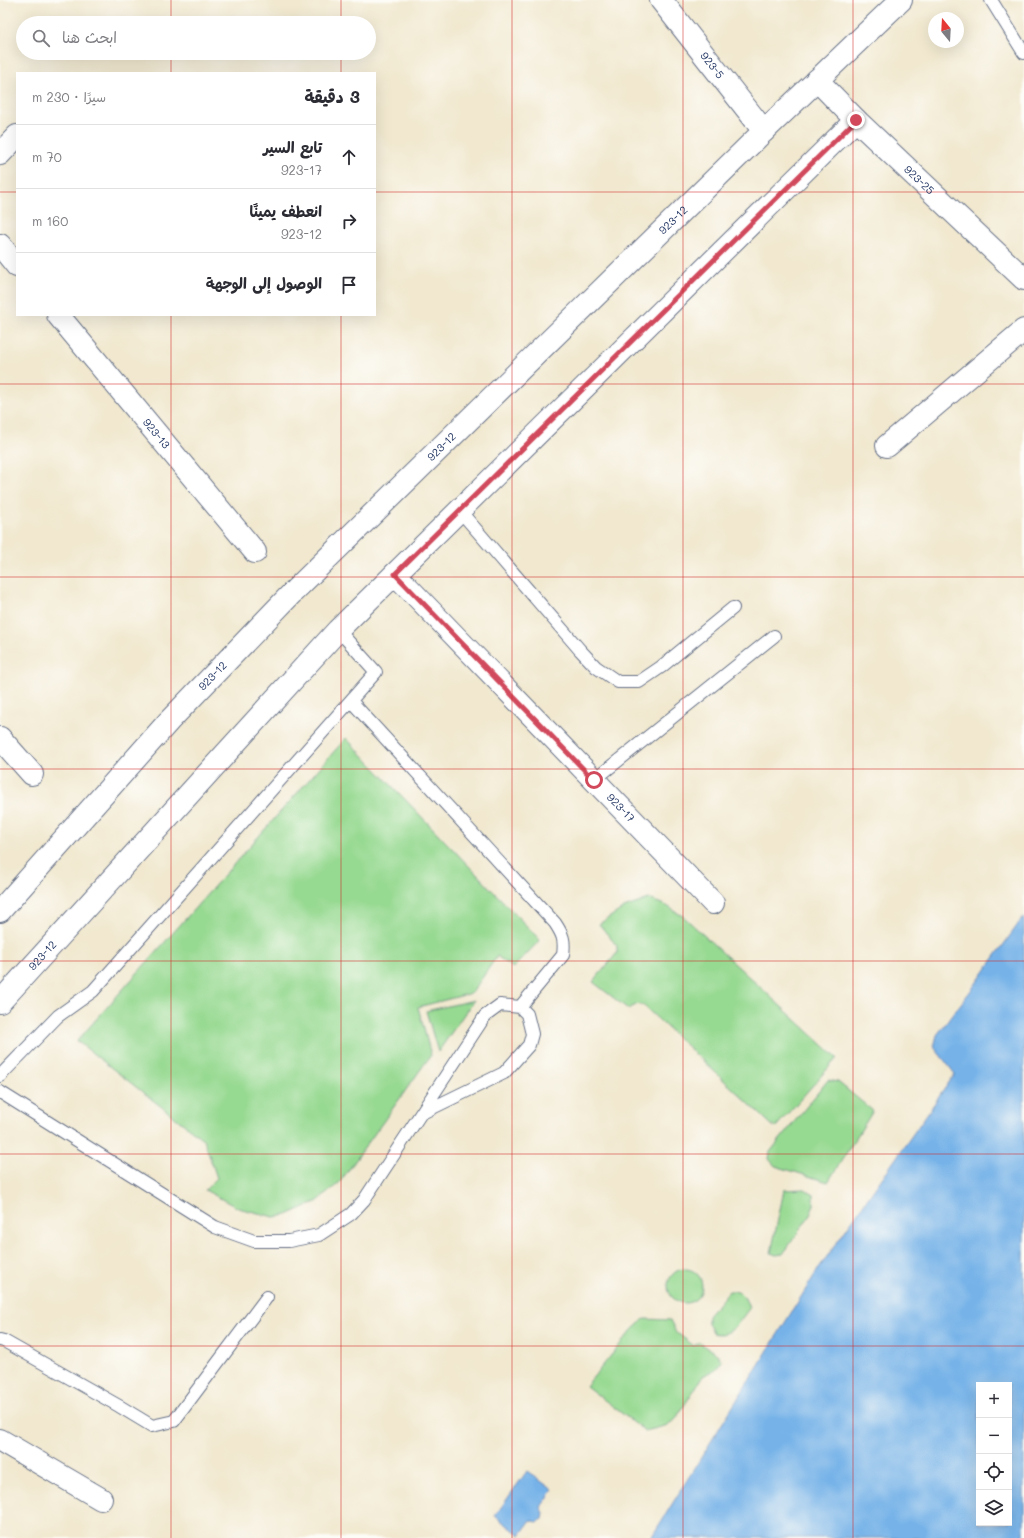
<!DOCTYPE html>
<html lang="ar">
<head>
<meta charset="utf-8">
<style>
  body { margin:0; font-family:Mali,"Playpen Sans Arabic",sans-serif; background:#f2f2f3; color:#2b2b33; direction:rtl }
  .controls { position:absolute; right:12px; bottom:12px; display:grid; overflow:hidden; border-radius:0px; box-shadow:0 4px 16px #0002 }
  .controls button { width:36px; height:36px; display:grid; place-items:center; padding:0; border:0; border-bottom:1px solid #e1e1e2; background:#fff; color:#2b2b33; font:20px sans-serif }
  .compass { position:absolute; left:928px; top:12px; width:36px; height:36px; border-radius:50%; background:#fff; box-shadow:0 4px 16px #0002; rotate:342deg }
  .stop { position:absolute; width:12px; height:12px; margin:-9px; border:3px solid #d1495b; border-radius:50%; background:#fff }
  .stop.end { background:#d1495b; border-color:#fff; box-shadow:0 1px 4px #0008 }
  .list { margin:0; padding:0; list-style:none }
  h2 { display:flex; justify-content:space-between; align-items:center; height:52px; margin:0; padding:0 16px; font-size:17px }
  h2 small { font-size:13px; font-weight:400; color:#7c7c81 }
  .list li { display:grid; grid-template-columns:26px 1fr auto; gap:12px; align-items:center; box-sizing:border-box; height:64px; padding:0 16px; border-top:1px solid #e1e1e2 }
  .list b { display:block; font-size:15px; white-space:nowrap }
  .list p { margin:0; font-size:13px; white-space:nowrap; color:#7c7c81 }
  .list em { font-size:13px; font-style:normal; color:#7c7c81 }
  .icon { flex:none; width:22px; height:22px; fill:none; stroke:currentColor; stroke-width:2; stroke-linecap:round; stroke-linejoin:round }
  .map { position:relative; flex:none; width:1024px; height:1538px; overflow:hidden; direction:ltr }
  .search { position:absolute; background:#fff; box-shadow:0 4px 16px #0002; left:16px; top:16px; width:360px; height:44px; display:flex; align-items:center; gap:10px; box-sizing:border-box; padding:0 14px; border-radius:22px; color:#7c7c81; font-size:15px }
  .panel { position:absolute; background:#fff; box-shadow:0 4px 16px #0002; left:16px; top:72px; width:360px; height:244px; border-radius:0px; direction:rtl }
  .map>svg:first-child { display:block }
  .green { fill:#96d991; stroke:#588478 }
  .water { fill:#76b2e8; stroke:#4870a3; fill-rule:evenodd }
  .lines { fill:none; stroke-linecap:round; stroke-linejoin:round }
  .service-casing { stroke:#667086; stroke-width:14 }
  .minor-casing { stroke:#667086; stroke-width:24 }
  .service { stroke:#fff; stroke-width:12 }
  .minor { stroke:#fff; stroke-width:22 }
  .route { stroke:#d1495b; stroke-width:5 }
  .grid { fill:none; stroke:#d62828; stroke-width:1; stroke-opacity:0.55 }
  .labels { text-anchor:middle; stroke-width:4; stroke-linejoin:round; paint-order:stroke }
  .street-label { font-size:11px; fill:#1b2f5e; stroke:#fdfcf7 }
</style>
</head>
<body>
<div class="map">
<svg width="1024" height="1538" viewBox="0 0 1024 1538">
  <rect width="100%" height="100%" fill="#fdfcf7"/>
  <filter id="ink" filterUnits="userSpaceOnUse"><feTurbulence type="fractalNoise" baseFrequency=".025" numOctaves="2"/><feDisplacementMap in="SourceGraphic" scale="8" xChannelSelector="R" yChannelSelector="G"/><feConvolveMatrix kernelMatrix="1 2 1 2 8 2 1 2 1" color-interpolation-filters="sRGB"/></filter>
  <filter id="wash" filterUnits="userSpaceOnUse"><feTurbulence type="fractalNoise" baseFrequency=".012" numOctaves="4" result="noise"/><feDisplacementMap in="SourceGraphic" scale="16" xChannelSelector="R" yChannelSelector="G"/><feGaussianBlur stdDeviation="0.9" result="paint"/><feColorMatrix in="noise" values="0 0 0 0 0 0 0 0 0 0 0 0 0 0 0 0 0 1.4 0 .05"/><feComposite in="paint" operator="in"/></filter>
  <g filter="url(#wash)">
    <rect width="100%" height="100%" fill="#f1e8cf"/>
    <path class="green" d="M 346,738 L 540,940 L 513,968 L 497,956 L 472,993 L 418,1007 L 431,1055 L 340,1182 L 318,1201 L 287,1215 L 274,1217 L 238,1208 L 205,1190 L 217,1178 L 204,1140 L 77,1041 Z
      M 649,899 L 667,906 L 684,917 L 837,1058 L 775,1128 L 644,1006 L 638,1004 L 628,1009 L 593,982 L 617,953 L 617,946 L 599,924 L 624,908 Z
      M 474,1000 L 438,1052 L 426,1011 Z
      M 828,1080 L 838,1082 L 873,1111 L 828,1182 L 775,1166 L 769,1159 L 770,1152 Z
      M 804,1189 L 814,1195 L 814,1205 L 810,1215 L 783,1254 L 776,1255 L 771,1253 L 784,1190 Z
      M668 1286a17 17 0 1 1 34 0a17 17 0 1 1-34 0Z
      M 729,1291 C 742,1290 746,1298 749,1309 C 738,1322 732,1338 713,1333 L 708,1323 L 708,1316 Z
      M 644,1319 L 670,1320 L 676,1332 L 694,1346 L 699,1342 L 718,1355 L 722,1361 L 717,1368 L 703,1376 L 675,1420 L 665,1426 L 645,1431 L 586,1386 L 632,1330 Z"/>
    <path class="water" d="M 1024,916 L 1024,1538 L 651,1538 L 819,1268 L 955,1074 L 934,1047 L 937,1035 L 972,989 ZM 979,1385 L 1009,1385 L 1009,1523 L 979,1523 Z
      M 527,1471 L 553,1490 L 541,1507 L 544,1513 L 543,1519 L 537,1522 L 531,1520 L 520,1535 L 495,1516 Z"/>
  </g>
  <g filter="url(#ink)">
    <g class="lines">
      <defs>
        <path id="service" d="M 991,0 L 1024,53
          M 460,511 L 580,650 L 596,667 L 618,682 L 639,682 L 661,667 L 733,608
          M 594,780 L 774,636
          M 0,1076 L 58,1016 L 93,991 L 376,672 L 338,630
          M 0,1092 L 215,1227 L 254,1241 L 289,1241 L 319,1235 L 351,1214 L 364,1200 L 485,1016 L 500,1005 L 520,1007 L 563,955 C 565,940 563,935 555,923 L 351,701
          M 422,1113 L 504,1073 L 529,1045 L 532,1034 L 527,1014 L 520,1007
          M 0,1340 L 4,1341 L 119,1406 L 152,1426 L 174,1421 L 267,1297"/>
        <g id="minor">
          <path id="s1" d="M 661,0 L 764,131"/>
          <path id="s2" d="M 817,80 L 856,120 L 1024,279"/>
          <path d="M 0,154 L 17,136"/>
          <path d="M 0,245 L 17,266"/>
          <path id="s3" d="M 58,315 L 255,552"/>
          <path d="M 887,446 L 1024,330"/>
          <path id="s4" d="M 395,574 L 713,903"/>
          <path d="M 0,738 L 32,774"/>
          <path id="s5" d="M 0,911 L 169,721 L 294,591 L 764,131 L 901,0"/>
          <path id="s6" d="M 0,1002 L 338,630 L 856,120"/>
          <path d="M 0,1440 L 101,1499"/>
        </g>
      </defs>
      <use href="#service" class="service-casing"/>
      <use href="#minor" class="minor-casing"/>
      <use href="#service" class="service"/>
      <use href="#minor" class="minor"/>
    </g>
  </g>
  <g class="lines" filter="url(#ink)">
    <path class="route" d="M 594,780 L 395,574 L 856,120"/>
  </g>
  <path class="grid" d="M 171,0 L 171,23M 341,0 L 341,23M 512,0 L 512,1538M 683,0 L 683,1538M 853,0 L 853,1538M 171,53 L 171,73M 341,53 L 341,73M 0,192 L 17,192M 375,192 L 1024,192M 171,315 L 171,1538M 341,315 L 341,1538M 0,384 L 1024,384M 0,577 L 1024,577M 0,769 L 1024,769M 0,961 L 1024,961M 0,1154 L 1024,1154M 0,1346 L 1024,1346"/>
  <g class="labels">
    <g class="street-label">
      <text dy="4" stroke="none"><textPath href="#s1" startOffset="83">923-5</textPath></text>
      <text dy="4" stroke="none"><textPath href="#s2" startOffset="143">923-25</textPath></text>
      <text dy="4" stroke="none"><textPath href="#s5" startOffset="965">923-12</textPath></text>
      <text dy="4" stroke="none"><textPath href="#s3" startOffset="154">923-13</textPath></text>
      <text dy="4" stroke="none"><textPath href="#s5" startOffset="641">923-12</textPath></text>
      <text dy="4" stroke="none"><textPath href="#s5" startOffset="317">923-12</textPath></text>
      <text dy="4" stroke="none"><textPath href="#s4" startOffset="325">923-17</textPath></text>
      <text dy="4" stroke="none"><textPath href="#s6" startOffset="63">923-12</textPath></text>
    </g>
  </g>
</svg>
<div class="controls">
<button>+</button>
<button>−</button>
<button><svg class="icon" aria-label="locate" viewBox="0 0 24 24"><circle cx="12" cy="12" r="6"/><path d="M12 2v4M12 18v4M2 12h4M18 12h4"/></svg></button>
<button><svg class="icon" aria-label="layers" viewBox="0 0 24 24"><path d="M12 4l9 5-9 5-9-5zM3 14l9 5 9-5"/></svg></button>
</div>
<svg class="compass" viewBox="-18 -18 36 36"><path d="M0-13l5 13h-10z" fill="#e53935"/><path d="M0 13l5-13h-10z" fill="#7c7c81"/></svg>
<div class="stop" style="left:594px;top:780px"></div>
<div class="stop end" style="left:856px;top:120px"></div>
<div class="search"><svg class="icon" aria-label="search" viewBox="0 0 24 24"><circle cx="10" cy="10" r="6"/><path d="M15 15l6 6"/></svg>ابحث هنا</div>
<section class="panel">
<h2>3 دقيقة<small>سيرًا · 230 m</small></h2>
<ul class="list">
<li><svg class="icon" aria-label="ahead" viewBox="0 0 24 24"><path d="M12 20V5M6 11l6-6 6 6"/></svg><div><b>تابع السير</b><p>923-17</p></div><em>70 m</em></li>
<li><svg class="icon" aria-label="right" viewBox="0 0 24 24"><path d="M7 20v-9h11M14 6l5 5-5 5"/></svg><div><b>انعطف يمينًا</b><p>923-12</p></div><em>160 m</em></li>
<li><svg class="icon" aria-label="arrive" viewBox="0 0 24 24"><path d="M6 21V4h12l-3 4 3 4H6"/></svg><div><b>الوصول إلى الوجهة</b></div></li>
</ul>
</section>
</div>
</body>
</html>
